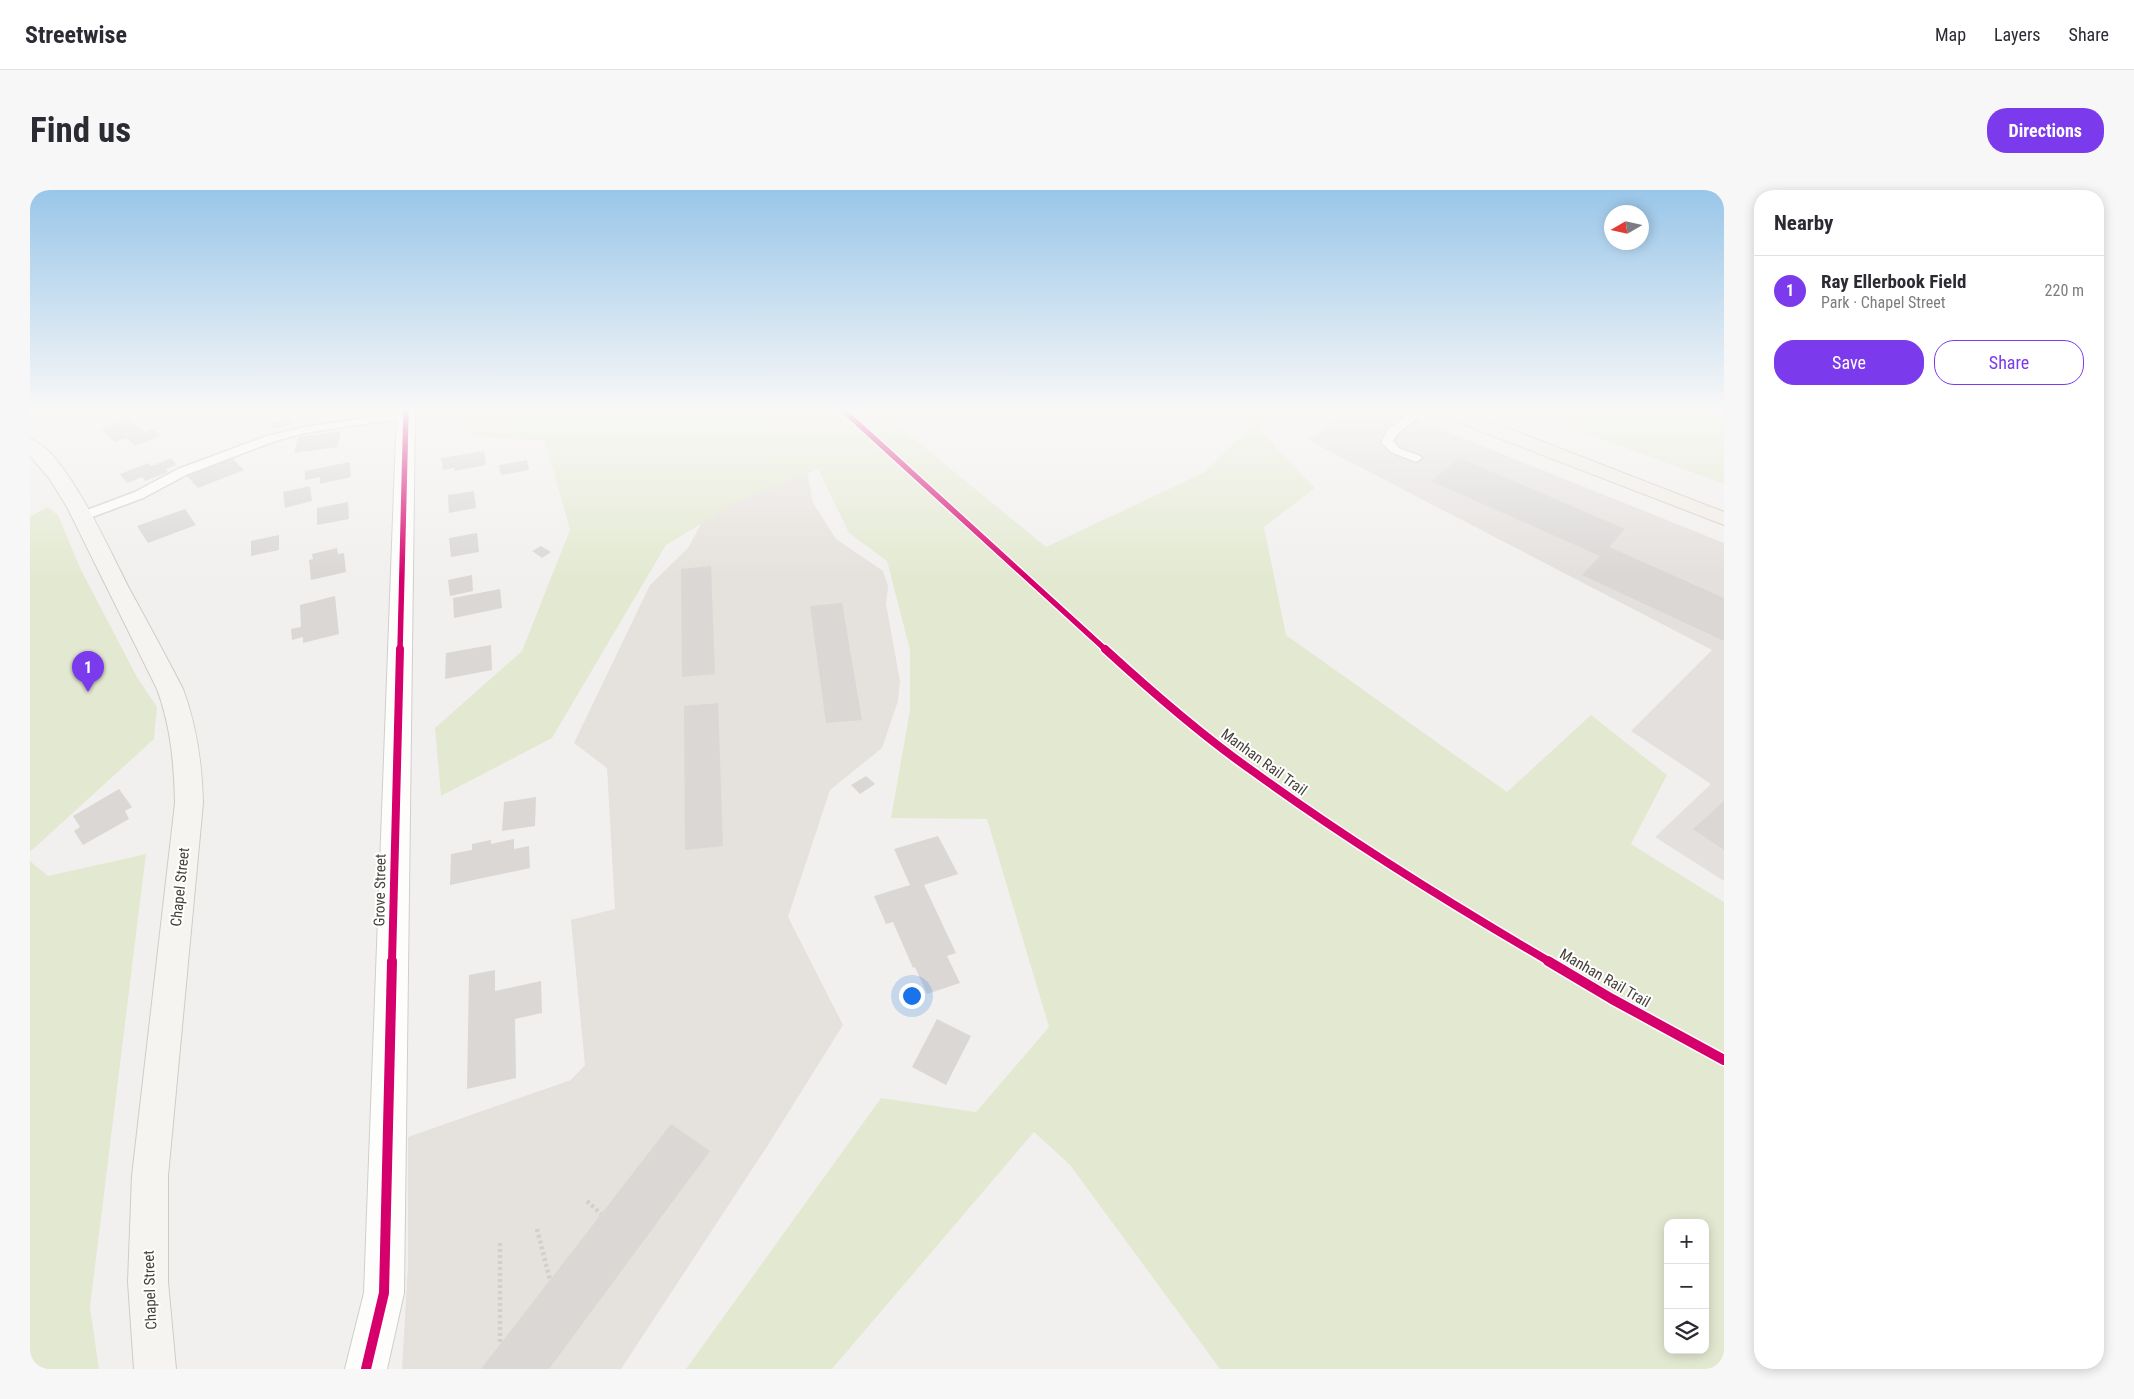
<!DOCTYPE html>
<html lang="en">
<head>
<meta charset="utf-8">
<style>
  body { margin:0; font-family:"Roboto Condensed",sans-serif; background:#f7f7f7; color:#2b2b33 }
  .controls { position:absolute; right:15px; bottom:15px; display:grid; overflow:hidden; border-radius:10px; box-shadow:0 2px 12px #0003 }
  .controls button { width:45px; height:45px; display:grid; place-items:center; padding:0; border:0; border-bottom:1px solid #e1e1e2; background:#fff; color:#2b2b33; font:25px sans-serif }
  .compass { position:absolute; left:1574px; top:15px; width:45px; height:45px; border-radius:50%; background:#fff; box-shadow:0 2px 12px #0003; rotate:261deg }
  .you { position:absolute; left:881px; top:805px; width:18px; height:18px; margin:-12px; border:4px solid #fff; border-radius:50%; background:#1a73e8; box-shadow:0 0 0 8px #1a73e833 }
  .badge { display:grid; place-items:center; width:32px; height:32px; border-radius:50%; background:#7c3aed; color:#fff; font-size:16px; font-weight:700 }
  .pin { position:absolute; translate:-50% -41px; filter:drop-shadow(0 1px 2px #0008) }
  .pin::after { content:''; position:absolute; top:26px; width:18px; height:15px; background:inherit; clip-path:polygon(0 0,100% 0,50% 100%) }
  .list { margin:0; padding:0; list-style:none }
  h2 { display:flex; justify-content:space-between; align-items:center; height:65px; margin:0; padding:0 20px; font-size:21px }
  h2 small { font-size:16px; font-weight:400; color:#7c7c81 }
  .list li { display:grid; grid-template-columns:32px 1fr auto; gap:15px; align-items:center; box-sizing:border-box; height:70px; padding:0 20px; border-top:1px solid #e1e1e2 }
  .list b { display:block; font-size:19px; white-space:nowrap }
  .list p { margin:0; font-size:16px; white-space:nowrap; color:#7c7c81 }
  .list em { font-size:16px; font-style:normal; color:#7c7c81 }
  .actions { display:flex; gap:10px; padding:15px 20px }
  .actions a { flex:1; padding:11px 0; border:1px solid #7c3aed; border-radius:20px; text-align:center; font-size:18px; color:#7c3aed }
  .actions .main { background:#7c3aed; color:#fff }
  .icon { flex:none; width:28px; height:28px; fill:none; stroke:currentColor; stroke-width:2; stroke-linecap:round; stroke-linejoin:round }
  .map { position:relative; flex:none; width:1694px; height:1179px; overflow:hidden; border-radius:20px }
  header { display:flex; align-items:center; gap:30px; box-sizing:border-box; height:70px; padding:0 25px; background:#fff; border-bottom:1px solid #e1e1e2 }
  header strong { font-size:24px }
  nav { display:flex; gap:28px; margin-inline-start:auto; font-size:18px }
  .intro { display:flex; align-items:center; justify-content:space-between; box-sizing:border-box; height:120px; padding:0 30px }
  h1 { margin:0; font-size:35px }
  .button { padding:12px 22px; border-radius:20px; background:#7c3aed; color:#fff; font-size:18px; font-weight:700 }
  main { display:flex; gap:30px; padding:0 30px }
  aside { flex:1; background:#fff; border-radius:20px; box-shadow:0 2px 12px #0003 }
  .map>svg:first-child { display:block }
  .residential { fill:#e5e1dc }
  .industrial { fill:#e4e0de }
  .green { fill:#e3e9d1; fill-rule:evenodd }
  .building { fill:#dad7d5 }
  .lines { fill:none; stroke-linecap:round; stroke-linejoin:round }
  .lane-casing { stroke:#d0cecb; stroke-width:3 }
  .street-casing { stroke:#d0cecb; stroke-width:2 }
  .secondary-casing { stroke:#d0ccc5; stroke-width:2 }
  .primary-casing { stroke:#d2c9be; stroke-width:2 }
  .path { stroke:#d2d0cc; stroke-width:4.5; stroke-dasharray:3 3; stroke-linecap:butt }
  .lane { fill:#fdfdfc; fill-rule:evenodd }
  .street { fill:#fdfdfc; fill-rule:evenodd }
  .secondary { fill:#f6f4f1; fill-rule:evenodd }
  .primary { fill:#f1ede6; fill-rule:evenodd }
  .cycleway-far2-casing { stroke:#fff; stroke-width:8 }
  .cycleway-far1-casing { stroke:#fff; stroke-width:11 }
  .cycleway-casing { stroke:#fff; stroke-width:13 }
  .cycleway-far2 { stroke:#d6006c; stroke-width:5.5 }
  .cycleway-far1 { stroke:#d6006c; stroke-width:8 }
  .cycleway { stroke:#d6006c; stroke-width:10 }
  .labels { text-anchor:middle; stroke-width:4; stroke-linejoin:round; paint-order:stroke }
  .street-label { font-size:15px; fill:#48413a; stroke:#fff }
</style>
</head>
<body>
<header>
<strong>Streetwise</strong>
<nav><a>Map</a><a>Layers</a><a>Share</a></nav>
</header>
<div class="intro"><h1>Find us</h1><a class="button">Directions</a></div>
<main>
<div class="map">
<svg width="1694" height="1179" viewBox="0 0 1694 1179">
  <rect width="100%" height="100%" fill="#f2f0ee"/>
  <path class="residential" d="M 776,275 L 783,313 L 806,349 L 853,381 L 858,396 L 856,414 L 870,491 L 868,511 L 852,558 L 800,600 L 758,727 L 813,835 L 738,955 L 591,1179 L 372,1179 L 378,1076 L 378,947 L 541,890 L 555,875 L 541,730 L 585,719 L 577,578 L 544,553 L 620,395 L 658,358 L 693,292 Z"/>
  <path class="industrial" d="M 1321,220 L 1363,220 L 1694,353 L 1694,691 L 1625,647 L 1681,594 L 1601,541 L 1682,460 L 1278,250 Z"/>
  <path class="green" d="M 442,220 L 849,220 L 1016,357 L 1175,282 L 1225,232 L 1246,258 L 1285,298 L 1234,337 L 1256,445 L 1477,602 L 1561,525 L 1637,585 L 1601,654 L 1694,712 L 1694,1179 L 1190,1179 L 1040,975 L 1004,942 L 802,1179 L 656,1179 L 851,908 L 946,922 L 1019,837 L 957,629 L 861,628 L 880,520 L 880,460 L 857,371 L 819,343 L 788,279 L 707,312 L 636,355 L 522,548 L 411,606 L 405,538 L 492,461 L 540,340 L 515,251 L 442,246 ZM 1638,1033 L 1675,1033 L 1675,1160 L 1638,1160 Z
    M 1491,220 L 1694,220 L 1694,294 Z
    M 17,317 L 28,325 L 50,378 L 107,487 L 127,517 L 124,549 L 0,662 L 0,327 Z
    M 116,664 L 60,1117 L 69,1179 L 0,1179 L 0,671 L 18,686 Z"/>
  <path class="building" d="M 99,228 L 115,242 L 123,239 L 131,246 L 105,256 L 96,248 L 85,252 L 71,239 Z
    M 261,228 L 264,233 L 244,239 L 241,234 Z
    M 311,241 L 308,257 L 264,263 L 268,247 Z
    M 454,261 L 456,275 L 425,281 L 424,278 L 413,280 L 411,268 Z
    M 201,267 L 214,280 L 168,298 L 156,285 Z
    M 141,268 L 147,275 L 136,279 L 138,282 L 115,291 L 112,287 L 97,293 L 90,284 L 118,273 L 121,276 Z
    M 1430,268 L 1595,339 L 1579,357 L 1694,408 L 1694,451 L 1552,385 L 1570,366 L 1401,291 Z
    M 497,270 L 499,280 L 471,285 L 469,275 Z
    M 320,272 L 321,287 L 290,294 L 290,287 L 275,290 L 275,281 Z
    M 280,296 L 282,311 L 255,318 L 253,302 Z
    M 444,301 L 446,318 L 419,323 L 418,305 Z
    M 318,312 L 319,329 L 287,335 L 287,318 Z
    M 155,319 L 166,335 L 118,353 L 107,336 Z
    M 447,343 L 449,362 L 421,367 L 419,348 Z
    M 249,345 L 249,360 L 221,366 L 221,351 Z
    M 511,356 L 521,362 L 512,368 L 502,361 Z
    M 307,358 L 308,364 L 314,363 L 316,382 L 281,390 L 279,370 L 283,369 L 282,364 Z
    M 681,376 L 685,484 L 652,487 L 651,379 Z
    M 442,385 L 443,401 L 420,406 L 418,390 Z
    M 470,399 L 472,418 L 424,428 L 423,408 Z
    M 305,406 L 309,444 L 273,453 L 273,447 L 262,450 L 261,439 L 271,437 L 270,415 Z
    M 812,413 L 832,530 L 796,533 L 780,416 Z
    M 461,455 L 462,480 L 415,489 L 416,463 Z
    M 688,513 L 693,656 L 655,660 L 654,516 Z
    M 836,586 L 845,594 L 830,604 L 821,595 Z
    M 89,599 L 102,617 L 95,621 L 99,629 L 53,655 L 44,641 L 50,637 L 43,626 Z
    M 506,607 L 505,636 L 472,641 L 474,612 Z
    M 1694,611 L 1694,660 L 1663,639 Z
    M 908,646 L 928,684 L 894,695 L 926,763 L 917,766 L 930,793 L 897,804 L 885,777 L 883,778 L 863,732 L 856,734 L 844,706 L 880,695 L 864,659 Z
    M 484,649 L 484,659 L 499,656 L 500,678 L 420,695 L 421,664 L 442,660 L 442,654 L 461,650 L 461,654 Z
    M 465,780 L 465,801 L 511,791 L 512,823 L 485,829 L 486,888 L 437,899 L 439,785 Z
    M 907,829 L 941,846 L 916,895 L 882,877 Z
    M 641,934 L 680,961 L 519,1179 L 451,1179 Z"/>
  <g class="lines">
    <defs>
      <path id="lane" d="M 1384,220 L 1397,220 L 1367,244 L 1363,251 L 1369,258 L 1390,266 L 1392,268 L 1386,272 L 1361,262 L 1351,252 L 1358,240 Z
        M 376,222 L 382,225 L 380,227 L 275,243 L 245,251 L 156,285 L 113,308 L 57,329 L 53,330 L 47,326 L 49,323 L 105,302 L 148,279 L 237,246 L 275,237 Z"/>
      <path id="street" d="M 367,220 L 385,220 L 374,1103 L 357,1179 L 315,1179 L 334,1103 Z"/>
      <path id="secondary" d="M 0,249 C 35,258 83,368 100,400 C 118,433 136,466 153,499 C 167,537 172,573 173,613 L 138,986 L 138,1092 L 146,1179 L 104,1179 L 98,1092 L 102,986 L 145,613 C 144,573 141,537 127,499 L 37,317 L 19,288 L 0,266 Z"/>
      <path id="primary" d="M 1404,220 L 1431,220 L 1694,322 L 1694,335 L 1406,224 Z"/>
    </defs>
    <use href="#lane" class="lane-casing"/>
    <use href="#street" class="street-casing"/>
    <use href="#secondary" class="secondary-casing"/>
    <use href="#primary" class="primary-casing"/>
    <path class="path" d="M 557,1011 L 571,1024
      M 507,1039 L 520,1090
      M 470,1053 L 470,1154"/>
    <use href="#lane" class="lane"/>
    <use href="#street" class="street"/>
    <use href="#secondary" class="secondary"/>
    <use href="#primary" class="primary"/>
    <defs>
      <path id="cycleway-far2" d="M 813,220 L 1076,460
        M 370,460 L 376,220"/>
      <path id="cycleway-far1" d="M 1075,459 C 1122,502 1171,545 1224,582 C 1319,651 1419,713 1520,772
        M 362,772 L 370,459"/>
      <path id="cycleway" d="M 1518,771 L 1582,809 L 1694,870
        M 336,1179 L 354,1103 L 362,771"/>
    </defs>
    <use href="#cycleway-far2" class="cycleway-far2-casing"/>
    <use href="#cycleway-far1" class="cycleway-far1-casing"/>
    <use href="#cycleway" class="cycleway-casing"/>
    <use href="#cycleway-far2" class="cycleway-far2"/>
    <use href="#cycleway-far1" class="cycleway-far1"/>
    <use href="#cycleway" class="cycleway"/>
  </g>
  <linearGradient id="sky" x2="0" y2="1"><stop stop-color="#99c6e9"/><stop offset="0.57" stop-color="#f9f8f7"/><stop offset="1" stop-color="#f9f8f7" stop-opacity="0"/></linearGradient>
  <rect width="1694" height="386" fill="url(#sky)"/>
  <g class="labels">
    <g class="street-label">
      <text transform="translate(1234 572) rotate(36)" y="5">Manhan Rail Trail</text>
      <text transform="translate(150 697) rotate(-84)" y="5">Chapel Street</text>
      <text transform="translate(350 700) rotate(-89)" y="5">Grove Street</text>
      <text transform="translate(1575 788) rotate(30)" y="5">Manhan Rail Trail</text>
      <text transform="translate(120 1100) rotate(-92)" y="5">Chapel Street</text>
    </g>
  </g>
</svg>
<div class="controls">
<button>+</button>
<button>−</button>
<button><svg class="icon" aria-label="layers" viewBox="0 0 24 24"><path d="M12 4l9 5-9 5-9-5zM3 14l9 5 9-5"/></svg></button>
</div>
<svg class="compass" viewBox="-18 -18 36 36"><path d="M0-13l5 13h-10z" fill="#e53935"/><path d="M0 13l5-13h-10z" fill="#7c7c81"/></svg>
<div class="you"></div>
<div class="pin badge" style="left:58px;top:502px">1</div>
</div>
<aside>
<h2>Nearby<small></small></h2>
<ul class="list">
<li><span class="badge">1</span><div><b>Ray Ellerbook Field</b><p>Park · Chapel Street</p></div><em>220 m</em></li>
</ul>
<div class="actions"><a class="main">Save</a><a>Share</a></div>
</aside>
</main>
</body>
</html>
